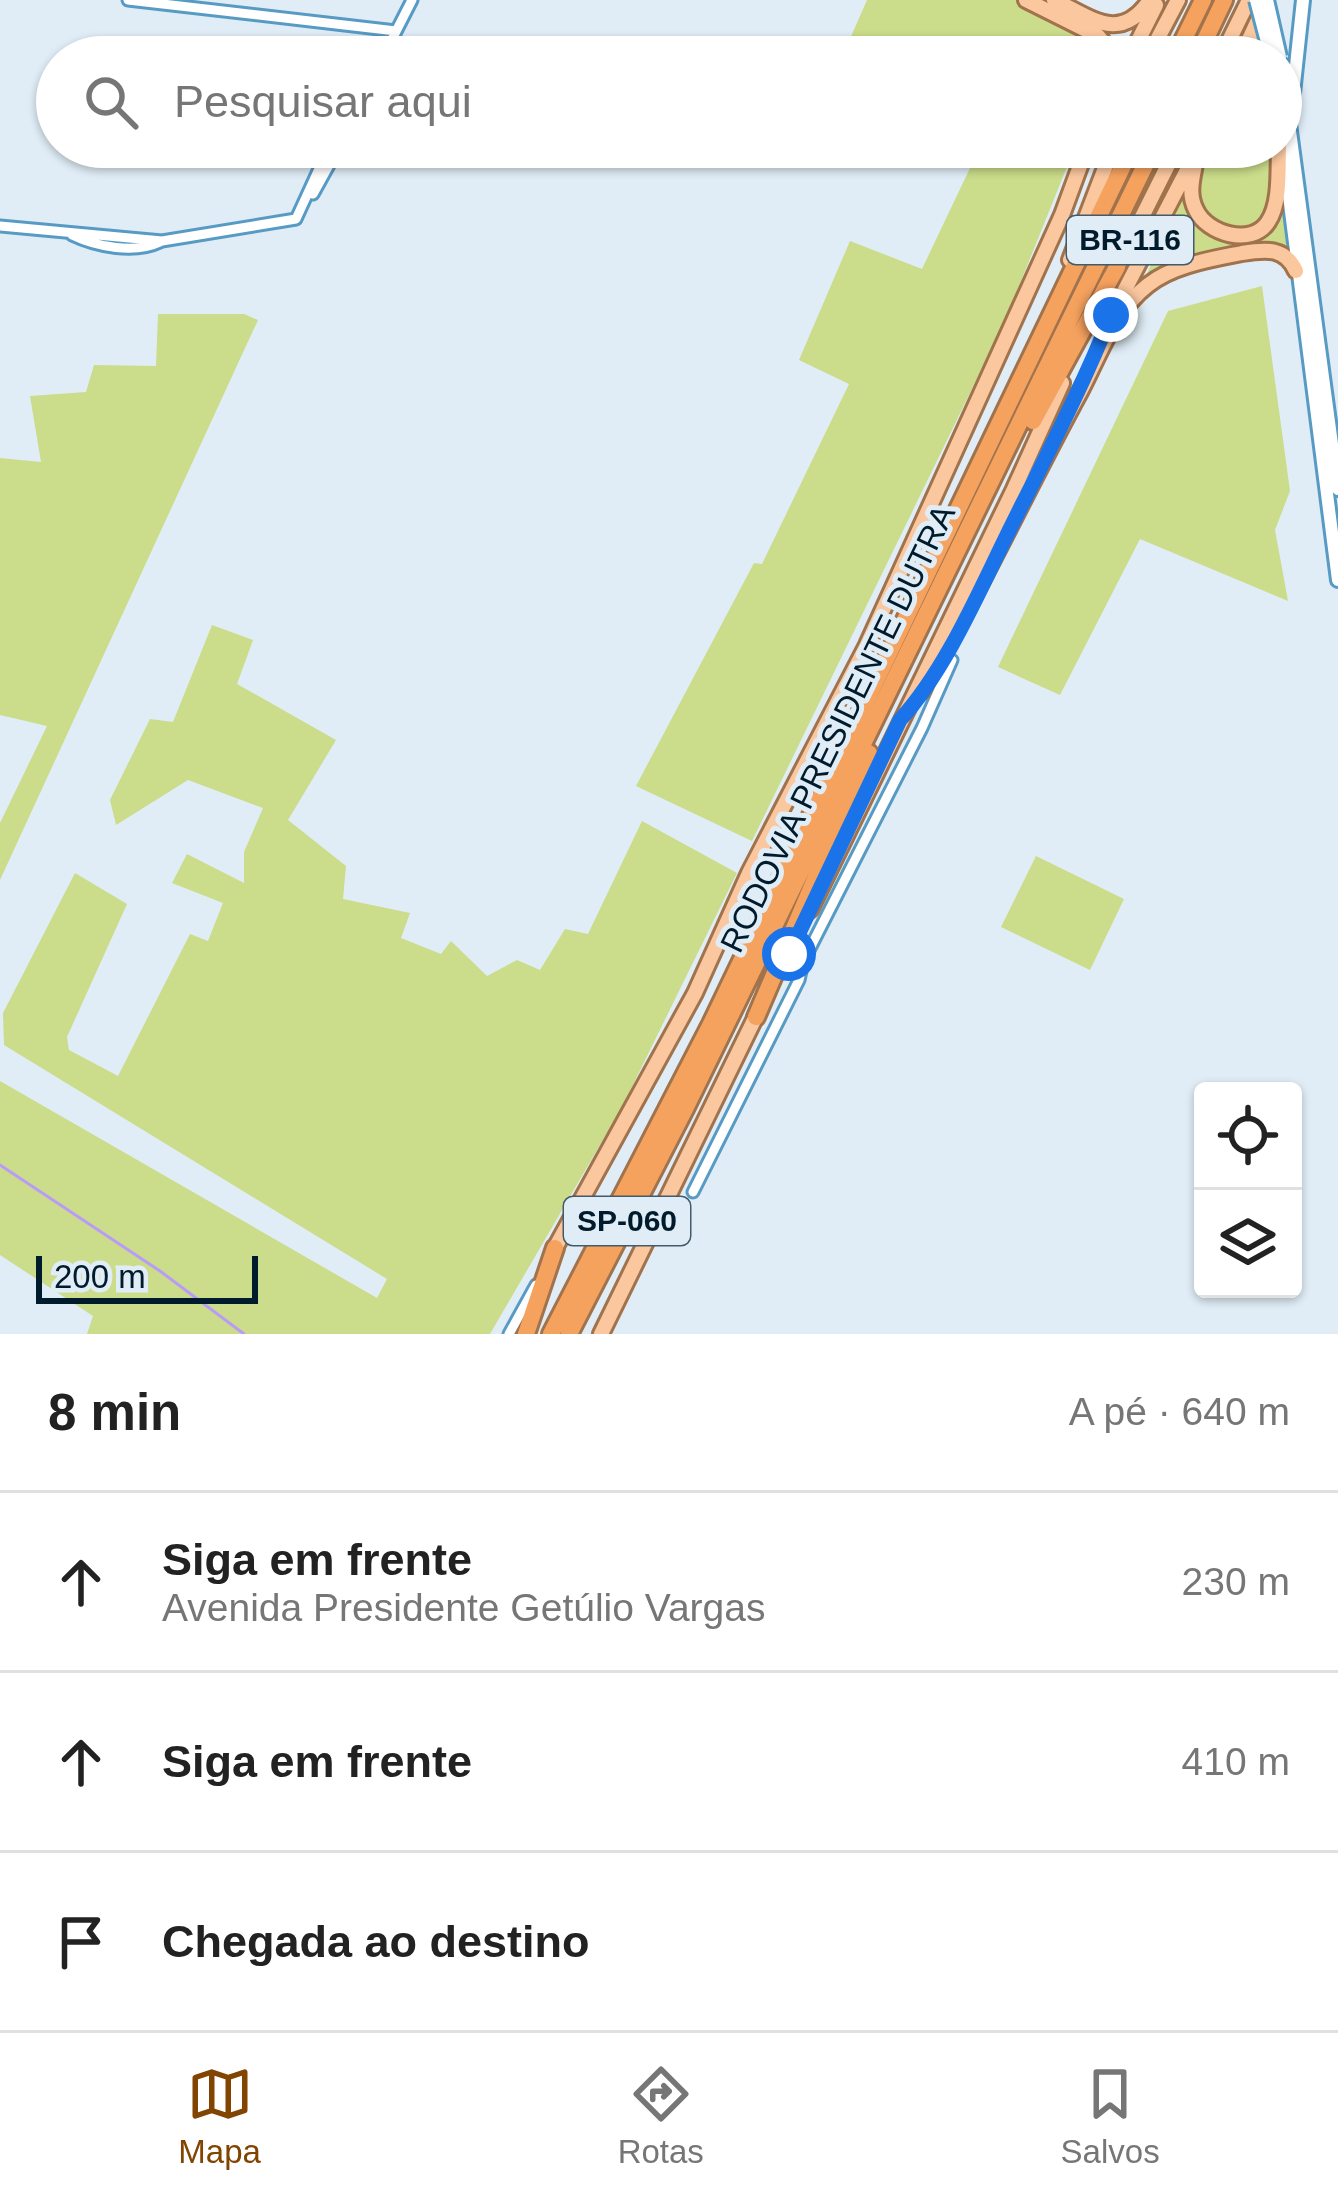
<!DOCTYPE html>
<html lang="pt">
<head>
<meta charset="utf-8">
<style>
  body { margin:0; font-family:Helvetica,sans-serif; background:#f6f6f6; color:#222 }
  .controls { position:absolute; right:36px; bottom:36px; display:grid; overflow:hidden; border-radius:12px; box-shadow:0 3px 9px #0004 }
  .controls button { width:108px; height:108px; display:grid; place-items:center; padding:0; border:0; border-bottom:3px solid #e0e0e0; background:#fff; color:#222; font:60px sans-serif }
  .scale { position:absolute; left:36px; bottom:30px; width:222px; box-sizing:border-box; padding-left:12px; border:6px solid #001b2b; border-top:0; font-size:33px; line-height:42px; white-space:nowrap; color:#001b2b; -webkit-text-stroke:9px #e0edf6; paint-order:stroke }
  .stop { position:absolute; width:36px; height:36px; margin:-27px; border:9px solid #1a73e8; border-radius:50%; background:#fff }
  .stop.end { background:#1a73e8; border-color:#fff; box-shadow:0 3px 12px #0008 }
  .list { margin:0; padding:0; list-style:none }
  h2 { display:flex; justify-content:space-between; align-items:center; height:156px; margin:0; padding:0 48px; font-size:51px }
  h2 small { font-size:39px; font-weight:400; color:#767676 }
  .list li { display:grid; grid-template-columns:78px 1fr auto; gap:36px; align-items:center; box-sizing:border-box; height:180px; padding:0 48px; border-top:3px solid #e0e0e0 }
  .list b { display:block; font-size:45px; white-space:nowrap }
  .list p { margin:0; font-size:39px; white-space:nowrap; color:#767676 }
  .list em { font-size:39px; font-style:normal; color:#767676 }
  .icon { flex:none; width:66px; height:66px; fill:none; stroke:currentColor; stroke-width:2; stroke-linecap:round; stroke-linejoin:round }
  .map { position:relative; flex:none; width:1338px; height:1334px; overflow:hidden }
  .search { position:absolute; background:#fff; box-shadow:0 3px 9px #0004; left:36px; right:36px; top:36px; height:132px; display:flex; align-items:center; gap:30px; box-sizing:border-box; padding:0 42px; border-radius:66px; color:#767676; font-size:45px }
  .sheet { height:696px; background:#fff }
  nav { display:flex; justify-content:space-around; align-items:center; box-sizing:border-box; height:168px; border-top:3px solid #e0e0e0; background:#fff; font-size:33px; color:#767676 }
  nav a { display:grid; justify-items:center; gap:6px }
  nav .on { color:#814401 }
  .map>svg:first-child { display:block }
  .green { fill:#cbdc8a }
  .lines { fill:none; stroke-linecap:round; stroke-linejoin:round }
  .stream { stroke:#b99bf8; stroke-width:3 }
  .street-casing { stroke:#579bc5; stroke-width:15 }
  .secondary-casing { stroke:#579bc5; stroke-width:18 }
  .primary-casing { stroke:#a0734d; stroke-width:20 }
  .highway-casing { stroke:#a0734d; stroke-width:22 }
  .street { stroke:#fff; stroke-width:9 }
  .secondary { stroke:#fff; stroke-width:12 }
  .primary { stroke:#fac79f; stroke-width:14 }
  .highway { stroke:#f6a25f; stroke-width:16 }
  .secondary-bridge-casing { stroke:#579bc5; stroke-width:18; stroke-linecap:butt }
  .secondary-bridge { stroke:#fff; stroke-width:12 }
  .route { stroke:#1a73e8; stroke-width:15 }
  .labels { text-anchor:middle; stroke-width:10; stroke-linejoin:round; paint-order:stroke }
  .shield { fill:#e0edf6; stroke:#435a68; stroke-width:3 }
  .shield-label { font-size:30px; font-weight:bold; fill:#001b2b }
  .street-label { font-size:33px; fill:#001b2b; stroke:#e0edf6 }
</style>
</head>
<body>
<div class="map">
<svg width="1338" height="1334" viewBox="0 0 1338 1334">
  <rect width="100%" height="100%" fill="#e0edf6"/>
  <path class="green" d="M 867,0 L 1019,0 L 1095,39 L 1110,57 L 842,57 Z
    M 980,147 L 1075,147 L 1004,323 L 752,841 L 636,786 L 754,563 L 762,564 L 849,384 L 799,360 L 850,241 L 922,269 Z
    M 1204,147 L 1270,147 L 1270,195 L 1258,225 C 1199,245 1188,191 1204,147 Z
    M 1185,178 L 1208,232 L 1269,231 L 1286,203 L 1291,251 L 1268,242 L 1146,277 Z
    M 1262,286 L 1290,491 L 1275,530 L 1288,601 L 1140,539 L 1060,695 L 998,667 L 1168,311 Z
    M 158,314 L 244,314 L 258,320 L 0,880 L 0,823 L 47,726 L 0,715 L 0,458 L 41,462 L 30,396 L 86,392 L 94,365 L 156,366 Z
    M 212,625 L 253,640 L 237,684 L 336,740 L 288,820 L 346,866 L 343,899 L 410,913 L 401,938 L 441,954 L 451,941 L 487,976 L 517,960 L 540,970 L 565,929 L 588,934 L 642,821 L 737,873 L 622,1107 L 490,1334 L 87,1334 L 93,1316 L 0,1255 L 0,1081 L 377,1298 L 387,1279 L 4,1045 L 3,1013 L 75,873 L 127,904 L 67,1037 L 69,1050 L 118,1076 L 190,934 L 208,941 L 223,903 L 172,883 L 187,854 L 244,883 L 244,852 L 263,808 L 188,780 L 116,825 L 110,800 L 150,719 L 173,722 Z
    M 1036,856 L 1124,899 L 1090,970 L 1001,927 Z"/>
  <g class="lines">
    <path class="stream" d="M 0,1165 L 160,1271 L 244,1334"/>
    <defs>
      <path id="street" d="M 128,0 L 396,31
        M 383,57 L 412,0
        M 313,194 L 339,147
        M 0,226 L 162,241 L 296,219 L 329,147
        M 72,235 C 97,247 135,254 160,242
        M 693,1192 L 799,980 L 803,962 L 922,728 L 952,660
        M 509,1334 L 536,1285"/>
      <path id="secondary" d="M 1281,64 L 1338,489
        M 1292,103 L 1303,0
        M 1281,133 L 1338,580"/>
      <path id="primary" d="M 1026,0 L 1098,36 L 1116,57
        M 1054,0 C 1092,18 1120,44 1150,0
        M 1130,57 L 1156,5
        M 1148,57 L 1178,0
        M 1221,57 L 1249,0
        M 1241,57 L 1264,7
        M 1195,164 C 1192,181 1188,194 1196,210 C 1207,234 1252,247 1268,222 C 1281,203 1278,169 1279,147
        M 1070,260 L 1113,147
        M 1115,271 L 1177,147
        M 1105,328 L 1199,147
        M 922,691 C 979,593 1026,491 1080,392 C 1099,356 1114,311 1148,285 C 1173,265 1212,259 1242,253 C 1266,249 1285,247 1296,271
        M 810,910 L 1014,489 L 1062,383
        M 555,1248 L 695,993 L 749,873 L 867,645 L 1062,215 L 1087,147
        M 601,1334 L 759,1010"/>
      <path id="highway" d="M 1175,57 L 1203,0
        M 1197,57 L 1224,0
        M 1033,421 L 1117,267
        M 756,1017 L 869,753
        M 526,1334 L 555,1248
        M 551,1334 L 711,1024 L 1132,147
        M 569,1334 L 685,1109 L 1154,147"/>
    </defs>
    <use href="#street" class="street-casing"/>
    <use href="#secondary" class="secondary-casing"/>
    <use href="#primary" class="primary-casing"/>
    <use href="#highway" class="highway-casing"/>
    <use href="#street" class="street"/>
    <use href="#secondary" class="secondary"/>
    <use href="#primary" class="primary"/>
    <use href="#highway" class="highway"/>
    <defs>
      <path id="secondary-bridge" d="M 1256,0 L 1271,57
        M 1267,0 L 1280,57"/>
    </defs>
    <use href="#secondary-bridge" class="secondary-bridge-casing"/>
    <use href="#secondary-bridge" class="secondary-bridge"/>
  </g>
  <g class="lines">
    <path class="route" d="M 789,954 L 900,720 C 945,671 978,594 1007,535 C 1043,462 1081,391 1111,315"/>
  </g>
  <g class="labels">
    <g class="shield">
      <rect x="1067" y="216" width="126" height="48" rx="9"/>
      <rect x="564" y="1197" width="126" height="48" rx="9"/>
    </g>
    <g class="shield-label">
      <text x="1130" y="250">BR-116</text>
      <text x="627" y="1231">SP-060</text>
    </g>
    <g class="street-label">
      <text transform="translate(837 728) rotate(-64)" y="12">RODOVIA PRESIDENTE DUTRA</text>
    </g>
  </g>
</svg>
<div class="controls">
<button><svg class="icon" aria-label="locate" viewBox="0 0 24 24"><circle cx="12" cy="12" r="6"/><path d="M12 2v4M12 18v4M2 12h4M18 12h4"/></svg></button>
<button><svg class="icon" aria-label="layers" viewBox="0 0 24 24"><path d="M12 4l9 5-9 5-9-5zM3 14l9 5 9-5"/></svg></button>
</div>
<div class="scale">200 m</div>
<div class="stop" style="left:789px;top:954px"></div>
<div class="stop end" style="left:1111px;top:315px"></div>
<div class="search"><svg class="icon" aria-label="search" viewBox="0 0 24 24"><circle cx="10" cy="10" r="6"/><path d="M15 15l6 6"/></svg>Pesquisar aqui</div>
</div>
<section class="sheet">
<h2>8 min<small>A pé · 640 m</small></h2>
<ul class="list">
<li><svg class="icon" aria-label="ahead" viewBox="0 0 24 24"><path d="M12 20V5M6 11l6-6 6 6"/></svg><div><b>Siga em frente</b><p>Avenida Presidente Getúlio Vargas</p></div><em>230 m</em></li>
<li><svg class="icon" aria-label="ahead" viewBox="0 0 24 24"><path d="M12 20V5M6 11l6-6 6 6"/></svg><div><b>Siga em frente</b></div><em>410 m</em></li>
<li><svg class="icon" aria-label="arrive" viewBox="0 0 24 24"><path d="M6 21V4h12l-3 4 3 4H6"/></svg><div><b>Chegada ao destino</b></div></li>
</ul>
</section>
<nav>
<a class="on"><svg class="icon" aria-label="map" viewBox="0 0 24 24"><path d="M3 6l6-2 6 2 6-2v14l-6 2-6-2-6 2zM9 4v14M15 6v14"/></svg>Mapa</a>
<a><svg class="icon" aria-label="directions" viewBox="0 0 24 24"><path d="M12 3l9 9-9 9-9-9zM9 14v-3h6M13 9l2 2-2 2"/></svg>Rotas</a>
<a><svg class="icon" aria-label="saved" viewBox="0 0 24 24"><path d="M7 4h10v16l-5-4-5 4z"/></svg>Salvos</a>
</nav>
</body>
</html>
